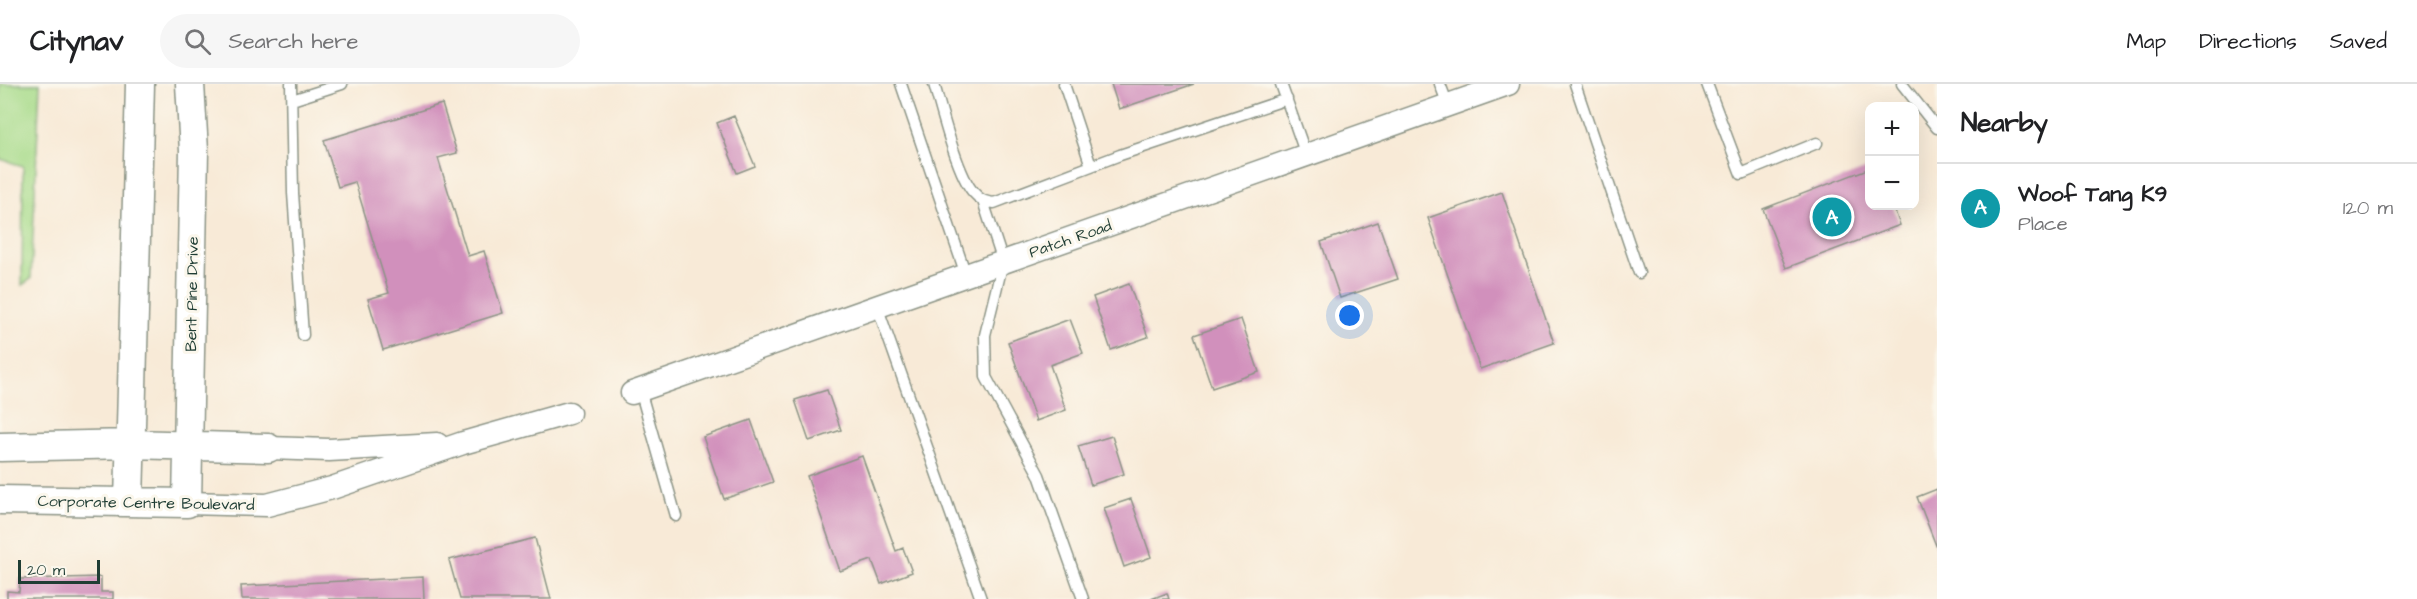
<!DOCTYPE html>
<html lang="en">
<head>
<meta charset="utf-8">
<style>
  body { margin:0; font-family:"Architects Daughter",sans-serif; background:#f6f6f6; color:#202124 }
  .controls { position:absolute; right:18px; top:18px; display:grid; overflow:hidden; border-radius:12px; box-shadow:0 6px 24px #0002 }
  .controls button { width:54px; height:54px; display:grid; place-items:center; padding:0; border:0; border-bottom:2px solid #e0e0e0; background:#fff; color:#202124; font:30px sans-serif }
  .scale { position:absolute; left:18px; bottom:15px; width:82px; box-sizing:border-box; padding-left:6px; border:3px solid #1f3d34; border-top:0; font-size:16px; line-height:21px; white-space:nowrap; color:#1f3d34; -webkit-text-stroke:4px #fbf7ec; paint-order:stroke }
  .you { position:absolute; left:1350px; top:232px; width:21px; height:21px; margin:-15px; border:4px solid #fff; border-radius:50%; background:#1a73e8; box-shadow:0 0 0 9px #1a73e833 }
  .badge { display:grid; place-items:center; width:39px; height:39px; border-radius:50%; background:#0b8043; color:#fff; font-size:20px; font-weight:700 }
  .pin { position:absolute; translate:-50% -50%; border:3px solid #fff; box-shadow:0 2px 6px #0006 }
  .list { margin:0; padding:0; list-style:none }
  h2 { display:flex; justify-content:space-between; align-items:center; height:78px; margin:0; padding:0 24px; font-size:26px }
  h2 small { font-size:20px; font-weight:400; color:#757577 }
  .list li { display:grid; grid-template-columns:39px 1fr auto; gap:18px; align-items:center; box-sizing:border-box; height:90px; padding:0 24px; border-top:2px solid #e0e0e0 }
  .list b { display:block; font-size:22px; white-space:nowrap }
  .list p { margin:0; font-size:20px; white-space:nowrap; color:#757577 }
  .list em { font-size:20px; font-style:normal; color:#757577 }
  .icon { flex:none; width:33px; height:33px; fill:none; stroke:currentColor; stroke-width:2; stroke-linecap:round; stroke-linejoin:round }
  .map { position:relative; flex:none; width:1937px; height:515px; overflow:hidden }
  header { display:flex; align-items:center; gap:36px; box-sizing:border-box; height:84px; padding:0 30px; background:#fff; border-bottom:2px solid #e0e0e0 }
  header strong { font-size:28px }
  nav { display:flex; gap:33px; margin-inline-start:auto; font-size:21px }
  .search { width:420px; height:54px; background:#f6f6f6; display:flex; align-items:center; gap:15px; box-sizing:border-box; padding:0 21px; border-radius:33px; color:#757577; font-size:22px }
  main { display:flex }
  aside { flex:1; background:#fff }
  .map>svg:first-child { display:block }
  .green { fill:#a8db8b; stroke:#648c60; stroke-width:1.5 }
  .building { fill:#d190bc }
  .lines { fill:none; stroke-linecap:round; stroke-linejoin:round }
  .service-casing { stroke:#8c9486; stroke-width:13 }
  .minor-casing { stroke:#8c9486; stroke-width:25 }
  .tertiary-casing { stroke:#8c9486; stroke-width:31 }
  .service { stroke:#fff; stroke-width:10 }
  .minor { stroke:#fff; stroke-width:22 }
  .tertiary { stroke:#fff; stroke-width:28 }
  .labels { text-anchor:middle; stroke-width:6; stroke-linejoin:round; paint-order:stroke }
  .street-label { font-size:16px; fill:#1f3d34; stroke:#fbf7ec }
</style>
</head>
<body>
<header>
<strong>Citynav</strong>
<div class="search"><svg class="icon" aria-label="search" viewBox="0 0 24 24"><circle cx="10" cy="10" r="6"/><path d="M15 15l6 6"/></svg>Search here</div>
<nav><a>Map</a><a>Directions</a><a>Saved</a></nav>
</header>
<main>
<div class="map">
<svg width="1937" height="515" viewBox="0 0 1937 515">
  <rect width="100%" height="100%" fill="#fbf7ec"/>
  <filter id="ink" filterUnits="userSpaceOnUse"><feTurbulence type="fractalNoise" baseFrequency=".0167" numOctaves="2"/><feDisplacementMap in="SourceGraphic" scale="12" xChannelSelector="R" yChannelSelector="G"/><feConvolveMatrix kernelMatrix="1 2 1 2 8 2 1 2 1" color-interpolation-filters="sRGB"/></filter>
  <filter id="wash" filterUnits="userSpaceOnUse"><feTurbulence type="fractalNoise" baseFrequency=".008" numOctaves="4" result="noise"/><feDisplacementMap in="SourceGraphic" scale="24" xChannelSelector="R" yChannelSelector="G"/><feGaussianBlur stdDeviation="1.35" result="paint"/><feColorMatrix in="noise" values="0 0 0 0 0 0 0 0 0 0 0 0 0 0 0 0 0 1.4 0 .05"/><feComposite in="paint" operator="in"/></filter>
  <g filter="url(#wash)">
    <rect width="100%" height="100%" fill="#f8ead7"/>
    <path class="green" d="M 0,0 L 40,0 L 31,195 L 22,201 L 23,82 L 0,75 Z"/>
    <g id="blocks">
      <path class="building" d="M 1111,0 L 1194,0 L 1119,25 Z
        M 442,20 L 457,69 L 438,74 L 468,172 L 484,167 L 503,229 L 383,266 L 368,215 L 389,209 L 355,98 L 338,103 L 324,56 Z
        M 734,32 L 755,82 L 737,89 L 717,39 Z
        M 1870,84 L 1870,122 L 1893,122 L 1900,141 L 1786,184 L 1763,125 Z
        M 1502,108 L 1554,259 L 1480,285 L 1428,134 Z
        M 1378,138 L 1398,195 L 1340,214 L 1321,158 Z
        M 1129,200 L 1148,253 L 1111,266 L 1093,213 Z
        M 1070,235 L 1083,269 L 1050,281 L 1066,326 L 1036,337 L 1008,258 Z
        M 1241,235 L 1259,288 L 1212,304 L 1194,251 Z
        M 827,306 L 841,346 L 809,357 L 795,316 Z
        M 751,336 L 773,398 L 724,415 L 703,353 Z
        M 1112,352 L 1124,390 L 1091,401 L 1078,362 Z
        M 862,372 L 896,467 L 903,464 L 912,488 L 881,500 L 872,476 L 840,487 L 807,392 Z
        M 1937,405 L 1937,464 L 1917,413 Z
        M 1131,415 L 1151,473 L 1124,483 L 1104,424 Z
        M 535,454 L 551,515 L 460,515 L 449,476 Z
        M 101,493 L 101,508 L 113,508 L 113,515 L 7,515 L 7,507 L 19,508 L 20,495 Z
        M 423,493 L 424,515 L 242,515 L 241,502 Z
        M 1167,509 L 1169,515 L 1151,515 Z"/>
    </g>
  </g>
  <g filter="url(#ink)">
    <use href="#blocks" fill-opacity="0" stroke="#8c9486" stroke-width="1.5"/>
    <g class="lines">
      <defs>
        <path id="service" d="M 291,0 L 293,109 L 303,251
          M 901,0 L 966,191
          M 934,0 C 941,25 958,93 974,109 C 980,116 985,118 994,119 L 1120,71 L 1287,15
          M 1064,0 L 1091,82
          M 1281,0 L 1306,71
          M 1440,0 L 1448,21
          M 1575,0 L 1639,189
          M 1707,0 L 1741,90 L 1817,59
          M 1902,0 L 1937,44
          M 292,16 L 342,0
          M 983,117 L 1003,178 L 985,251 L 986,293 L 1039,391 L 1083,515
          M 877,222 L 981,515
          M 640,306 L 676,432"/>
        <path id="minor" d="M 632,309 L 1508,0
          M 268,364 L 329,366 L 437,360
          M 187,419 L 267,421 L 332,404 L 463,359 L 569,329"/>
        <path id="tertiary" d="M 0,363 L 131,360 L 268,364
          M 0,416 L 187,419 L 194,67 L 190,0
          M 129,418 L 140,0"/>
      </defs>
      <use href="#service" class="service-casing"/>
      <use href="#minor" class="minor-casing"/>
      <use href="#tertiary" class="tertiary-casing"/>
      <use href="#service" class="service"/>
      <use href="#minor" class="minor"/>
      <use href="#tertiary" class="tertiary"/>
    </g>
  </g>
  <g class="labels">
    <g class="street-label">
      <text transform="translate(1070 154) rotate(-19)" y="6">Patch Road</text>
      <text transform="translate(191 210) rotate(-89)" y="6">Bent Pine Drive</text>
      <text transform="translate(146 418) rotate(1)" y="6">Corporate Centre Boulevard</text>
    </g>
  </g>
</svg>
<div class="controls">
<button>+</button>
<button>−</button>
</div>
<div class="scale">20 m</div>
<div class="you"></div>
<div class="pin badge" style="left:1832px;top:133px;background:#0f9aa8">A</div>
</div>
<aside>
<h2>Nearby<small></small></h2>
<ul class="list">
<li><span class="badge" style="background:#0f9aa8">A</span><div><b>Woof Tang K9</b><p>Place</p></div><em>120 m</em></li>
</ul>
</aside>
</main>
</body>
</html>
